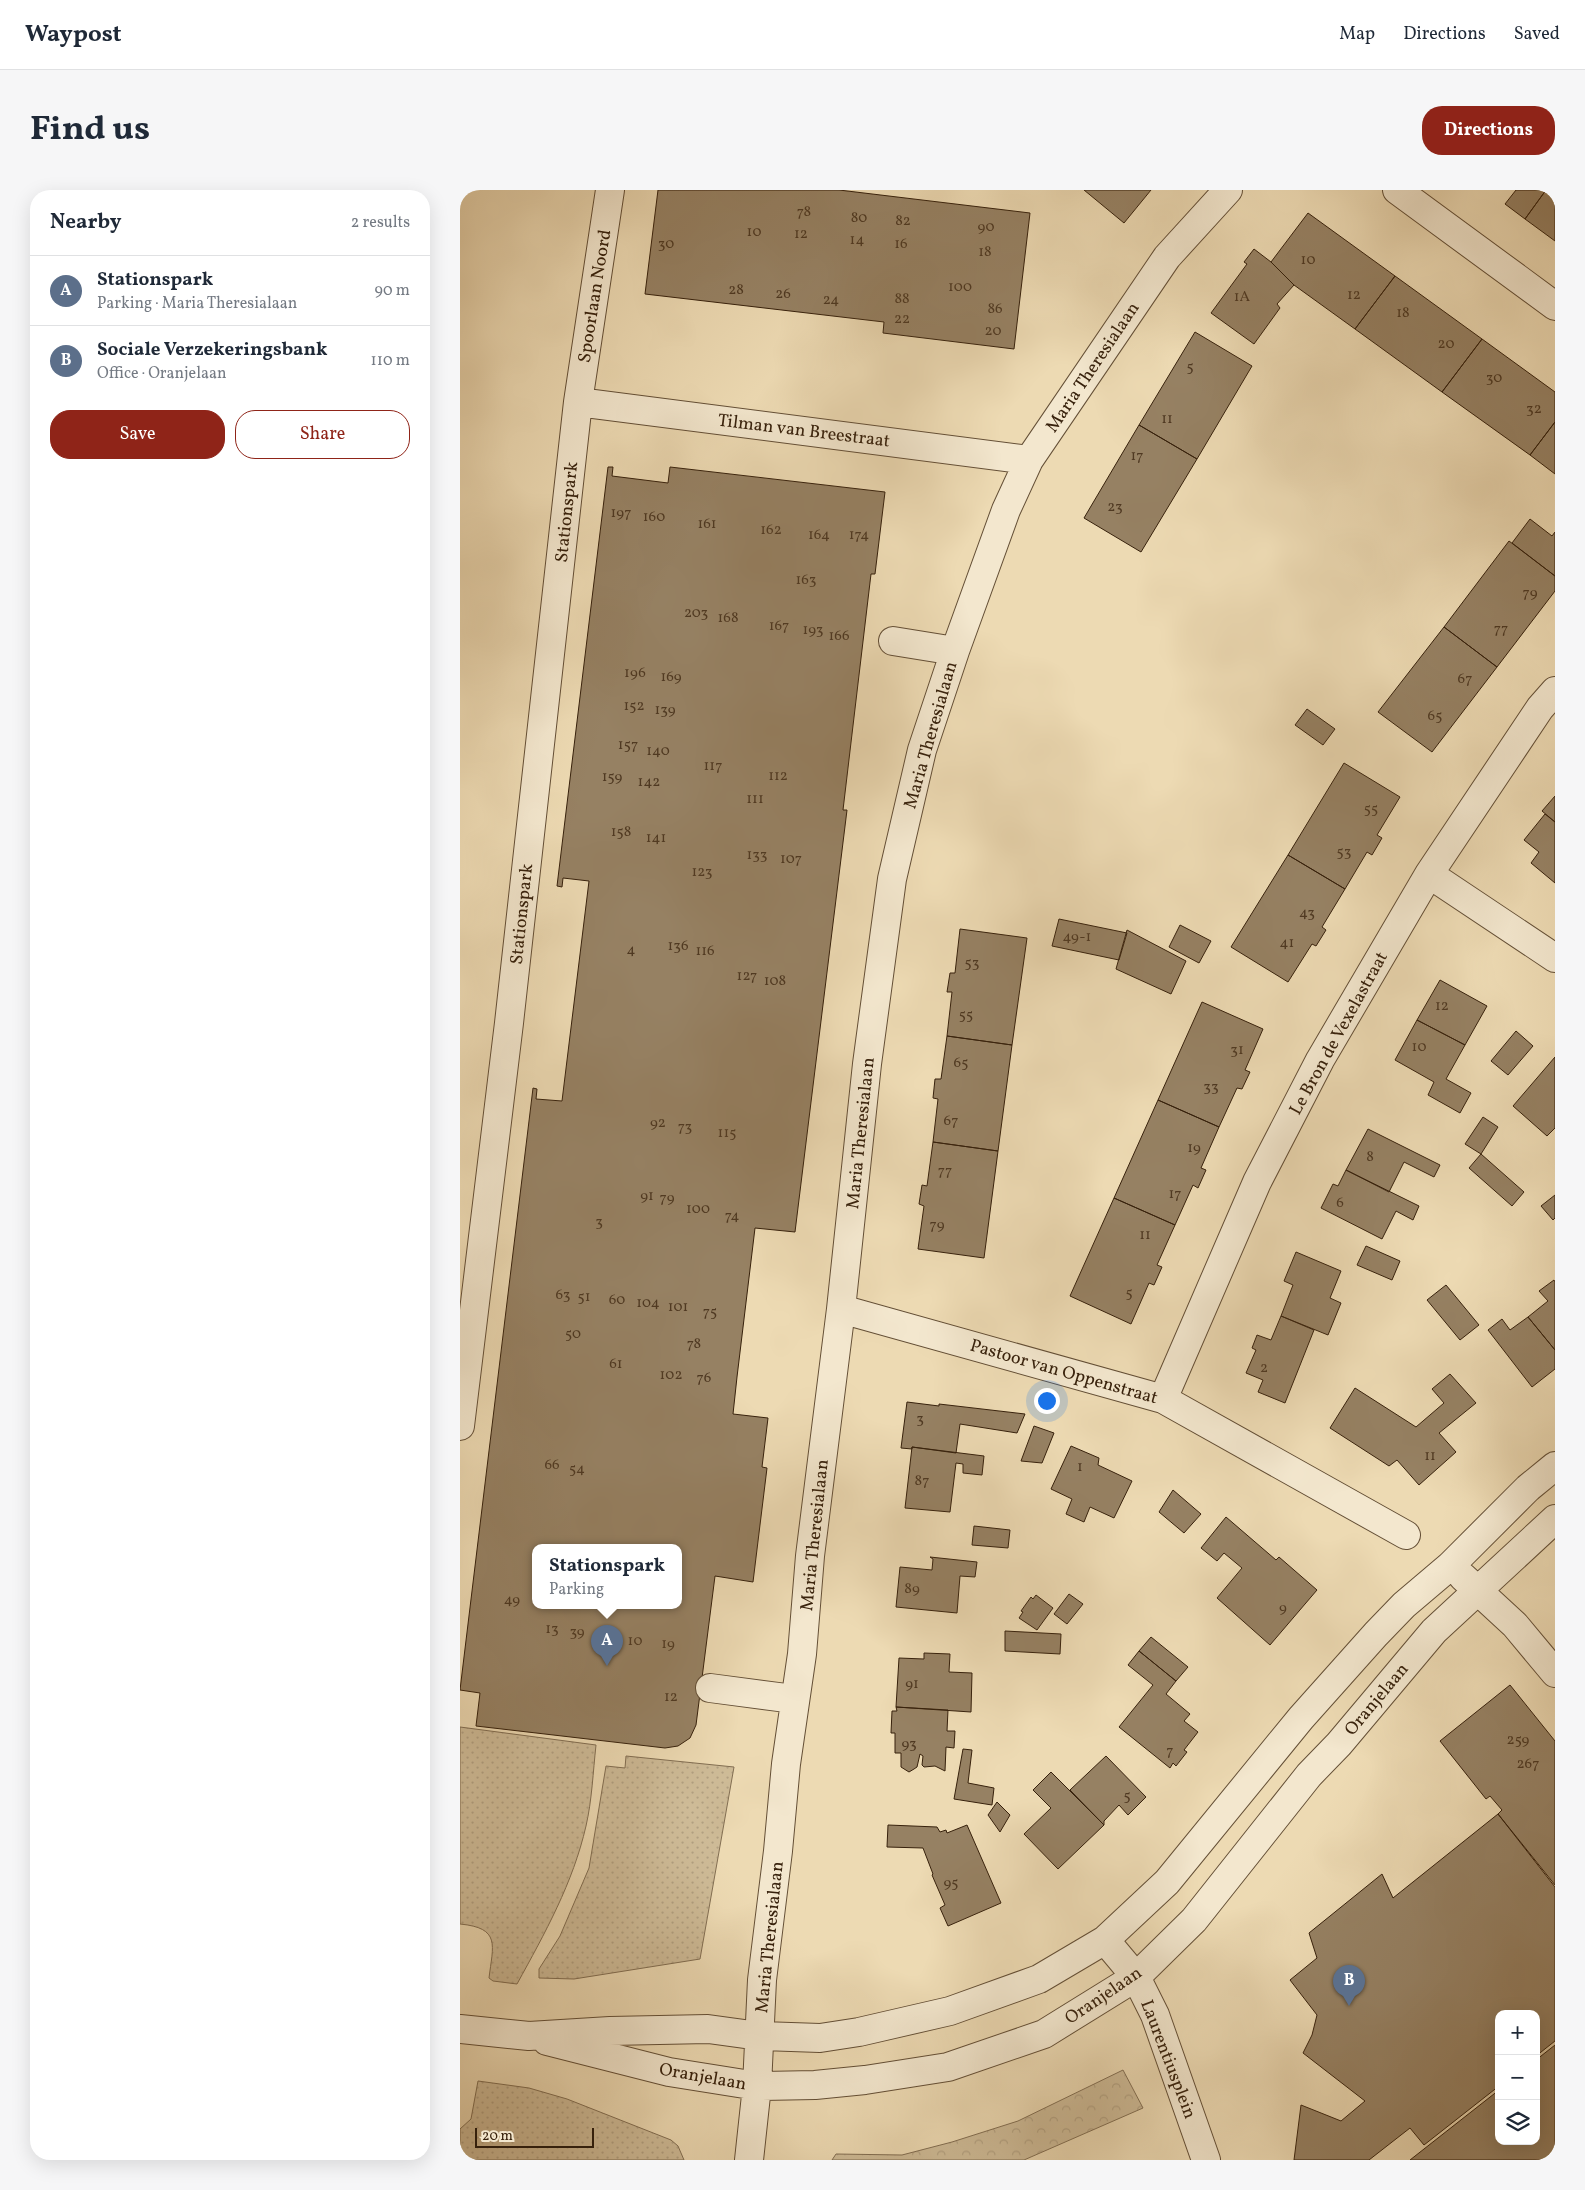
<!DOCTYPE html>
<html lang="en">
<head>
<meta charset="utf-8">
<style>
  body { margin:0; font-family:Vollkorn,serif; background:#f6f6f7; color:#1f2937 }
  .controls { position:absolute; right:15px; bottom:15px; display:grid; overflow:hidden; border-radius:10px; box-shadow:0 5px 20px #0002 }
  .controls button { width:45px; height:45px; display:grid; place-items:center; padding:0; border:0; border-bottom:1px solid #e0e1e3; background:#fff; color:#1f2937; font:25px sans-serif }
  .scale { position:absolute; left:15px; bottom:12px; width:119px; box-sizing:border-box; padding-left:5px; border:2px solid #37210c; border-top:0; font-size:14px; line-height:18px; white-space:nowrap; color:#37210c; -webkit-text-stroke:4px #f3e7ce; paint-order:stroke }
  .you { position:absolute; left:586px; top:1210px; width:18px; height:18px; margin:-12px; border:4px solid #fff; border-radius:50%; background:#1a73e8; box-shadow:0 0 0 8px #1a73e833 }
  .badge { display:grid; place-items:center; width:32px; height:32px; border-radius:50%; background:#8f2418; color:#fff; font-size:16px; font-weight:700 }
  .pin { position:absolute; translate:-50% -41px; filter:drop-shadow(0 1px 2px #0008) }
  .pin::after { content:''; position:absolute; top:26px; width:18px; height:15px; background:inherit; clip-path:polygon(0 0,100% 0,50% 100%) }
  .popup { position:absolute; left:72px; top:1354px; width:150px; height:65px; box-sizing:border-box; display:grid; place-content:center; border-radius:10px; background:#fff; filter:drop-shadow(0 1px 4px #0005); font-size:16px; white-space:nowrap; color:#747a83 }
  .popup b { font-size:19px; color:#1f2937 }
  .popup::after { content:''; position:absolute; left:50%; top:100%; margin-left:-10px; border:10px solid transparent; border-top-color:#fff }
  .list { margin:0; padding:0; list-style:none }
  h2 { display:flex; justify-content:space-between; align-items:center; height:65px; margin:0; padding:0 20px; font-size:21px }
  h2 small { font-size:16px; font-weight:400; color:#747a83 }
  .list li { display:grid; grid-template-columns:32px 1fr auto; gap:15px; align-items:center; box-sizing:border-box; height:70px; padding:0 20px; border-top:1px solid #e0e1e3 }
  .list b { display:block; font-size:19px; white-space:nowrap }
  .list p { margin:0; font-size:16px; white-space:nowrap; color:#747a83 }
  .list em { font-size:16px; font-style:normal; color:#747a83 }
  .actions { display:flex; gap:10px; padding:15px 20px }
  .actions a { flex:1; padding:11px 0; border:1px solid #8f2418; border-radius:20px; text-align:center; font-size:18px; color:#8f2418 }
  .actions .main { background:#8f2418; color:#fff }
  .icon { flex:none; width:28px; height:28px; fill:none; stroke:currentColor; stroke-width:2; stroke-linecap:round; stroke-linejoin:round }
  .map { position:relative; flex:none; width:1095px; height:1970px; overflow:hidden; border-radius:20px }
  header { display:flex; align-items:center; gap:30px; box-sizing:border-box; height:70px; padding:0 25px; background:#fff; border-bottom:1px solid #e0e1e3 }
  header strong { font-size:24px }
  nav { display:flex; gap:28px; margin-inline-start:auto; font-size:18px }
  .intro { display:flex; align-items:center; justify-content:space-between; box-sizing:border-box; height:120px; padding:0 30px }
  h1 { margin:0; font-size:35px }
  .button { padding:12px 22px; border-radius:20px; background:#8f2418; color:#fff; font-size:18px; font-weight:700 }
  main { display:flex; gap:30px; padding:0 30px }
  aside { flex:1; background:#fff; border-radius:20px; box-shadow:0 5px 20px #0002 }
  .map>svg:first-child { display:block }
  .grass { fill:url(#grass-dots); stroke:#826e52 }
  .forest { fill:url(#forest-crowns); stroke:#826e52 }
  .building { fill:#968163; stroke:#37210c; fill-rule:evenodd }
  .lines { fill:none; stroke-linecap:round; stroke-linejoin:round }
  .minor-casing { stroke:#644f36; stroke-width:30 }
  .minor { stroke:#f3e7ce; stroke-width:28 }
  .labels { text-anchor:middle; stroke-width:5; stroke-linejoin:round; paint-order:stroke }
  .number-label { font-size:15px; fill:#4f3922 }
  .street-label { font-size:18px; fill:#37210c; stroke:#f3e7ce }
</style>
</head>
<body>
<header>
<strong>Waypost</strong>
<nav><a>Map</a><a>Directions</a><a>Saved</a></nav>
</header>
<div class="intro"><h1>Find us</h1><a class="button">Directions</a></div>
<main>
<aside>
<h2>Nearby<small>2 results</small></h2>
<ul class="list">
<li><span class="badge" style="background:#5c6f8a">A</span><div><b>Stationspark</b><p>Parking · Maria Theresialaan</p></div><em>90 m</em></li>
<li><span class="badge" style="background:#5c6f8a">B</span><div><b>Sociale Verzekeringsbank</b><p>Office · Oranjelaan</p></div><em>110 m</em></li>
</ul>
<div class="actions"><a class="main">Save</a><a>Share</a></div>
</aside>
<div class="map">
<svg width="1095" height="1970" viewBox="0 0 1095 1970">
  <defs>
    <pattern id="grass-dots" width="8" height="8" patternUnits="userSpaceOnUse" patternTransform="scale(1.25)"><rect width="8" height="8" fill="#cebb97"/><path d="M2 2h.1M6 6h.1" fill="none" stroke="#b2a081" stroke-width="1.8" stroke-linecap="round"/></pattern>
    <pattern id="forest-crowns" width="20" height="18" patternUnits="userSpaceOnUse" patternTransform="scale(1.25)"><rect width="20" height="18" fill="#cebb97"/><path d="M2 6a3 3 0 1 1 6 0M12 15a3 3 0 1 1 6 0" fill="none" stroke="#b2a081"/></pattern>
  </defs>
  <rect width="100%" height="100%" fill="#eddab3"/>
  <filter id="stains"><feTurbulence type="fractalNoise" baseFrequency=".004" numOctaves="4"/><feColorMatrix values="0 0 0 0 .2 0 0 0 0 .09 0 0 0 0 .02 0 0 0 .5 -.17"/></filter>
  <radialGradient id="worn" r=".72"><stop offset=".6" stop-color="#630" stop-opacity="0"/><stop offset="1" stop-color="#630" stop-opacity=".3"/></radialGradient>
  <path class="grass" d="M 0,1537 L 136,1555 C 133,1582 132,1610 126,1636 C 113,1693 85,1743 57,1794 L 33,1791 L 29,1788 C 33,1755 41,1738 0,1734 Z
    M 166,1566 L 274,1577 L 240,1769 L 114,1789 L 79,1788 L 79,1779 L 100,1746 L 129,1678 L 146,1576 L 165,1578 Z
    M 18,1891 L 69,1898 L 107,1909 L 211,1950 L 218,1956 L 224,1970 L 0,1970 L 0,1939 L 11,1929 Z"/>
  <path class="forest" d="M 663,1880 L 683,1918 L 564,1970 L 372,1970 L 376,1964 L 442,1965 L 492,1952 L 558,1931 Z"/>
  <path class="building" d="M 198,0 L 379,0 L 570,23 L 554,159 L 423,143 L 424,132 L 185,104 Z
    M 624,0 L 691,0 L 664,33 Z
    M 1056,0 L 1086,0 L 1065,29 L 1045,14 Z
    M 1086,0 L 1095,0 L 1095,51 L 1065,29 Z
    M 848,23 L 935,86 L 895,139 L 834,95 L 811,72 Z
    M 794,59 L 811,72 L 834,95 L 817,114 L 820,118 L 794,154 L 751,123 L 787,74 L 784,72 Z
    M 935,86 L 1022,149 L 982,202 L 895,139 Z
    M 735,142 L 792,176 L 737,269 L 679,235 Z
    M 1022,149 L 1095,202 L 1095,232 L 1070,265 L 982,202 Z
    M 1095,232 L 1095,284 L 1070,265 Z
    M 679,235 L 737,269 L 681,362 L 624,328 Z
    M 148,277 L 153,277 L 152,286 L 208,293 L 210,277 L 425,302 L 415,384 L 411,384 L 383,620 L 387,620 L 335,1042 L 295,1038 L 277,1187 L 273,1224 L 308,1228 L 302,1277 L 307,1278 L 293,1392 L 255,1386 L 236,1535 L 230,1548 L 218,1556 L 205,1558 L 16,1536 L 20,1503 L 0,1500 L 73,898 L 77,899 L 76,909 L 102,911 L 129,691 L 103,688 L 102,697 L 97,696 ZM 76,1357 L 218,1357 L 218,1415 L 76,1415 Z
    M 1070,329 L 1092,346 L 1095,342 L 1095,386 L 1052,353 Z
    M 1049,351 L 1095,386 L 1095,401 L 1037,477 L 984,437 Z
    M 984,437 L 1037,477 L 972,562 L 918,522 Z
    M 847,519 L 875,539 L 863,555 L 835,535 Z
    M 884,573 L 940,607 L 917,645 L 922,648 L 912,665 L 907,662 L 885,699 L 828,665 Z
    M 1095,606 L 1095,632 L 1082,621 Z
    M 1085,624 L 1095,632 L 1095,693 L 1071,673 L 1079,662 L 1064,650 Z
    M 828,665 L 885,699 L 862,737 L 866,740 L 856,756 L 852,754 L 828,792 L 771,757 Z
    M 599,729 L 667,743 L 659,770 L 592,756 Z
    M 720,735 L 751,751 L 739,773 L 709,757 Z
    M 500,739 L 567,748 L 552,855 L 487,846 L 492,802 L 487,802 L 490,783 L 495,783 Z
    M 667,740 L 726,771 L 711,804 L 656,779 Z
    M 980,790 L 1027,816 L 1005,855 L 957,830 Z
    M 742,812 L 803,839 L 785,880 L 790,882 L 782,899 L 777,898 L 759,937 L 698,910 Z
    M 957,830 L 1005,855 L 986,889 L 1011,903 L 1000,923 L 968,905 L 974,892 L 935,870 Z
    M 1056,841 L 1073,856 L 1048,885 L 1031,871 Z
    M 487,846 L 552,855 L 538,961 L 473,952 L 478,909 L 473,908 L 475,889 L 481,889 Z
    M 1095,867 L 1095,938 L 1087,946 L 1053,916 Z
    M 698,910 L 759,937 L 741,978 L 746,980 L 738,998 L 733,995 L 715,1035 L 654,1008 Z
    M 1023,927 L 1038,937 L 1021,964 L 1005,954 Z
    M 908,939 L 980,975 L 974,987 L 944,972 L 929,1002 L 886,980 Z
    M 473,952 L 538,961 L 524,1068 L 458,1059 L 464,1016 L 459,1014 L 462,995 L 467,996 Z
    M 1021,964 L 1064,1002 L 1052,1016 L 1009,978 Z
    M 886,980 L 959,1016 L 953,1030 L 936,1021 L 922,1049 L 861,1018 L 873,994 L 878,996 Z
    M 1095,1005 L 1095,1028 L 1093,1030 L 1081,1016 Z
    M 654,1008 L 715,1035 L 697,1075 L 702,1077 L 694,1095 L 689,1093 L 671,1134 L 610,1106 Z
    M 906,1056 L 940,1071 L 932,1090 L 897,1075 Z
    M 836,1062 L 881,1081 L 870,1108 L 881,1113 L 868,1145 L 821,1126 L 833,1095 L 824,1091 Z
    M 1094,1090 L 1095,1092 L 1095,1160 L 1068,1127 L 1088,1111 L 1079,1101 Z
    M 986,1095 L 1019,1135 L 1000,1150 L 967,1110 Z
    M 821,1126 L 854,1140 L 825,1213 L 798,1202 L 803,1190 L 786,1183 L 796,1160 L 792,1158 L 797,1145 L 811,1150 Z
    M 1068,1127 L 1095,1160 L 1095,1179 L 1072,1197 L 1028,1140 L 1042,1129 L 1050,1140 Z
    M 990,1184 L 1016,1213 L 979,1243 L 996,1262 L 959,1295 L 937,1270 L 929,1276 L 870,1238 L 895,1198 L 956,1237 L 984,1213 L 972,1199 Z
    M 447,1212 L 479,1216 L 479,1214 L 565,1224 L 557,1243 L 500,1234 L 496,1263 L 452,1257 L 452,1259 L 441,1258 Z
    M 574,1236 L 594,1243 L 582,1273 L 561,1271 Z
    M 611,1256 L 639,1268 L 638,1275 L 672,1291 L 654,1328 L 630,1317 L 624,1332 L 606,1324 L 612,1309 L 591,1299 Z
    M 452,1257 L 524,1266 L 522,1285 L 503,1283 L 503,1274 L 496,1273 L 490,1322 L 445,1318 Z
    M 713,1300 L 741,1324 L 724,1343 L 699,1322 Z
    M 766,1327 L 816,1370 L 819,1367 L 857,1400 L 810,1455 L 757,1408 L 782,1378 L 764,1363 L 757,1371 L 741,1358 Z
    M 514,1336 L 550,1340 L 548,1358 L 512,1355 Z
    M 470,1367 L 517,1372 L 515,1387 L 500,1386 L 497,1423 L 436,1417 L 440,1377 L 472,1380 L 473,1369 Z
    M 609,1404 L 623,1414 L 607,1434 L 594,1424 Z
    M 576,1405 L 593,1418 L 577,1440 L 559,1428 L 563,1422 L 561,1421 L 571,1407 L 573,1409 Z
    M 545,1441 L 601,1444 L 600,1464 L 545,1461 Z
    M 691,1447 L 728,1477 L 716,1491 L 679,1461 Z
    M 679,1461 L 716,1491 L 706,1504 L 730,1524 L 724,1531 L 738,1542 L 724,1560 L 727,1562 L 716,1576 L 713,1573 L 710,1578 L 659,1537 L 693,1495 L 668,1475 Z
    M 464,1463 L 490,1464 L 489,1482 L 512,1483 L 511,1522 L 436,1517 L 439,1468 L 464,1469 Z
    M 1050,1495 L 1095,1551 L 1095,1695 L 1038,1624 L 1042,1620 L 1030,1606 L 1026,1609 L 980,1551 Z
    M 436,1517 L 488,1520 L 487,1541 L 495,1541 L 494,1558 L 486,1557 L 485,1581 L 475,1576 L 464,1577 L 462,1575 L 463,1566 L 460,1564 L 457,1577 L 454,1579 L 449,1582 L 441,1577 L 441,1563 L 435,1563 L 435,1543 L 431,1543 L 432,1521 L 437,1521 Z
    M 503,1559 L 512,1560 L 508,1593 L 534,1598 L 532,1615 L 494,1609 Z
    M 646,1566 L 686,1607 L 668,1625 L 659,1615 L 644,1631 L 644,1635 L 610,1600 Z
    M 591,1582 L 644,1635 L 598,1679 L 564,1644 L 591,1618 L 573,1600 Z
    M 537,1612 L 550,1625 L 540,1642 L 528,1625 Z
    M 1038,1624 L 1095,1697 L 1095,1851 L 1076,1866 L 1076,1824 L 1039,1824 L 1039,1896 L 964,1955 L 950,1938 L 909,1970 L 834,1970 L 841,1915 L 881,1931 L 905,1911 L 843,1863 L 852,1845 L 857,1825 L 830,1790 L 857,1768 L 849,1743 L 922,1684 L 933,1708 Z
    M 428,1635 L 477,1637 L 480,1642 L 486,1640 L 487,1643 L 507,1635 L 541,1713 L 488,1736 L 480,1718 L 485,1715 L 472,1685 L 473,1684 L 463,1658 L 427,1657 Z
    M 1095,1855 L 1095,1970 L 950,1970 L 1039,1900 L 1039,1951 L 1076,1951 L 1076,1870 Z"/>
  <g class="lines">
    <defs>
      <path id="minor" d="M 937,0 L 1095,116
        M 118,212 L 569,270
        M 433,451 L 495,461
        M 969,684 L 1095,768
        M 381,1119 L 703,1209 L 946,1345
        M 703,1209 L 797,992 L 860,870 L 969,684 L 1080,518 L 1095,501
        M 0,1236 L 49,833 L 118,212 L 150,0
        M 1003,1387 L 1055,1435 L 1095,1483
        M 250,1498 L 334,1509
        M 645,1750 L 676,1787 L 695,1825 L 746,1970
        M 0,1839 L 69,1846 L 150,1841 L 248,1839 L 299,1846 L 360,1848 L 399,1842 L 490,1821 L 579,1789 L 645,1750 L 707,1692 L 841,1528 L 916,1444 L 944,1415 L 990,1376 L 1068,1298 L 1095,1276
        M 87,1851 L 209,1882 L 297,1896 L 355,1895 L 405,1890 L 488,1877 L 584,1844 L 676,1787 L 734,1730 L 849,1585 L 879,1554 L 974,1441 L 1095,1329
        M 289,1970 L 297,1896 L 302,1790 L 318,1661 L 326,1574 L 342,1464 L 350,1366 L 381,1119 L 407,874 L 432,689 L 462,560 L 495,461 L 546,320 L 569,270 L 707,67 L 768,0"/>
    </defs>
    <use href="#minor" class="minor-casing"/>
    <use href="#minor" class="minor"/>
  </g>
  <g class="labels">
    <g class="number-label">
      <text x="344" y="26">78</text>
      <text x="399" y="32">80</text>
      <text x="443" y="35">82</text>
      <text x="526" y="41">90</text>
      <text x="294" y="46">10</text>
      <text x="341" y="48">12</text>
      <text x="397" y="54">14</text>
      <text x="206" y="58">30</text>
      <text x="441" y="58">16</text>
      <text x="525" y="66">18</text>
      <text x="848" y="74">10</text>
      <text x="500" y="101">100</text>
      <text x="276" y="104">28</text>
      <text x="323" y="108">26</text>
      <text x="894" y="109">12</text>
      <text x="782" y="111">1A</text>
      <text x="442" y="113">88</text>
      <text x="371" y="114">24</text>
      <text x="535" y="123">86</text>
      <text x="943" y="127">18</text>
      <text x="442" y="133">22</text>
      <text x="533" y="145">20</text>
      <text x="986" y="158">20</text>
      <text x="730" y="181">5</text>
      <text x="1034" y="192">30</text>
      <text x="1074" y="223">32</text>
      <text x="707" y="233">11</text>
      <text x="677" y="270">17</text>
      <text x="655" y="321">23</text>
      <text x="161" y="327">197</text>
      <text x="194" y="331">160</text>
      <text x="247" y="338">161</text>
      <text x="311" y="344">162</text>
      <text x="359" y="349">164</text>
      <text x="399" y="349">174</text>
      <text x="346" y="394">163</text>
      <text x="1070" y="407">79</text>
      <text x="236" y="427">203</text>
      <text x="268" y="432">168</text>
      <text x="319" y="440">167</text>
      <text x="1041" y="443">77</text>
      <text x="353" y="444">193</text>
      <text x="379" y="450">166</text>
      <text x="175" y="487">196</text>
      <text x="211" y="491">169</text>
      <text x="1005" y="493">67</text>
      <text x="174" y="520">152</text>
      <text x="205" y="524">139</text>
      <text x="975" y="530">65</text>
      <text x="168" y="559">157</text>
      <text x="198" y="565">140</text>
      <text x="253" y="580">117</text>
      <text x="318" y="590">112</text>
      <text x="152" y="591">159</text>
      <text x="189" y="596">142</text>
      <text x="295" y="613">111</text>
      <text x="911" y="623">55</text>
      <text x="161" y="646">158</text>
      <text x="196" y="652">141</text>
      <text x="884" y="666">53</text>
      <text x="297" y="669">133</text>
      <text x="331" y="673">107</text>
      <text x="242" y="686">123</text>
      <text x="847" y="727">43</text>
      <text x="617" y="751">49-1</text>
      <text x="827" y="757">41</text>
      <text x="218" y="760">136</text>
      <text x="171" y="764">4</text>
      <text x="245" y="765">116</text>
      <text x="512" y="777">53</text>
      <text x="287" y="790">127</text>
      <text x="315" y="795">108</text>
      <text x="982" y="820">12</text>
      <text x="506" y="829">55</text>
      <text x="959" y="861">10</text>
      <text x="777" y="864">31</text>
      <text x="501" y="877">65</text>
      <text x="751" y="901">33</text>
      <text x="491" y="935">67</text>
      <text x="198" y="937">92</text>
      <text x="225" y="941">73</text>
      <text x="267" y="947">115</text>
      <text x="734" y="962">19</text>
      <text x="910" y="971">8</text>
      <text x="485" y="985">77</text>
      <text x="715" y="1008">17</text>
      <text x="187" y="1010">91</text>
      <text x="207" y="1012">79</text>
      <text x="880" y="1017">6</text>
      <text x="238" y="1023">100</text>
      <text x="272" y="1030">74</text>
      <text x="139" y="1036">3</text>
      <text x="477" y="1039">79</text>
      <text x="685" y="1049">11</text>
      <text x="669" y="1107">5</text>
      <text x="103" y="1109">63</text>
      <text x="124" y="1111">51</text>
      <text x="157" y="1114">60</text>
      <text x="188" y="1117">104</text>
      <text x="218" y="1121">101</text>
      <text x="250" y="1126">75</text>
      <text x="113" y="1148">50</text>
      <text x="234" y="1158">78</text>
      <text x="156" y="1178">61</text>
      <text x="804" y="1182">2</text>
      <text x="211" y="1189">102</text>
      <text x="244" y="1192">76</text>
      <text x="460" y="1233">3</text>
      <text x="970" y="1270">11</text>
      <text x="92" y="1279">66</text>
      <text x="620" y="1281">1</text>
      <text x="117" y="1283">54</text>
      <text x="462" y="1295">87</text>
      <text x="452" y="1403">89</text>
      <text x="52" y="1414">49</text>
      <text x="823" y="1422">9</text>
      <text x="92" y="1443">13</text>
      <text x="117" y="1446">39</text>
      <text x="175" y="1455">10</text>
      <text x="208" y="1458">19</text>
      <text x="452" y="1498">91</text>
      <text x="211" y="1511">12</text>
      <text x="1058" y="1554">259</text>
      <text x="449" y="1558">93</text>
      <text x="710" y="1565">7</text>
      <text x="1068" y="1578">267</text>
      <text x="667" y="1610">5</text>
      <text x="491" y="1697">95</text>
    </g>
    <g class="street-label">
      <text transform="translate(134 106) rotate(-81)" y="6">Spoorlaan Noord</text>
      <text transform="translate(632 177) rotate(-56)" y="6">Maria Theresialaan</text>
      <text transform="translate(344 240) rotate(7)" y="6">Tilman van Breestraat</text>
      <text transform="translate(106 322) rotate(-84)" y="6">Stationspark</text>
      <text transform="translate(470 545) rotate(-74)" y="6">Maria Theresialaan</text>
      <text transform="translate(61 724) rotate(-84)" y="6">Stationspark</text>
      <text transform="translate(878 843) rotate(-61)" y="6">Le Bron de Vexelastraat</text>
      <text transform="translate(400 943) rotate(-84)" y="6">Maria Theresialaan</text>
      <text transform="translate(604 1181) rotate(16)" y="6">Pastoor van Oppenstraat</text>
      <text transform="translate(354 1345) rotate(-84)" y="6">Maria Theresialaan</text>
      <text transform="translate(916 1509) rotate(-50)" y="6">Oranjelaan</text>
      <text transform="translate(309 1747) rotate(-84)" y="6">Maria Theresialaan</text>
      <text transform="translate(643 1805) rotate(-34)" y="6">Oranjelaan</text>
      <text transform="translate(709 1869) rotate(69)" y="6">Laurentiusplein</text>
      <text transform="translate(243 1886) rotate(10)" y="6">Oranjelaan</text>
    </g>
  </g>
  <rect width="100%" height="100%" filter="url(#stains)"/>
  <rect width="100%" height="100%" fill="url(#worn)"/>
</svg>
<div class="controls">
<button>+</button>
<button>−</button>
<button><svg class="icon" aria-label="layers" viewBox="0 0 24 24"><path d="M12 4l9 5-9 5-9-5zM3 14l9 5 9-5"/></svg></button>
</div>
<div class="scale">20 m</div>
<div class="you"></div>
<div class="pin badge" style="left:147px;top:1476px;background:#5c6f8a">A</div>
<div class="popup"><b>Stationspark</b>Parking</div>
<div class="pin badge" style="left:889px;top:1816px;background:#5c6f8a">B</div>
</div>
</main>
</body>
</html>
